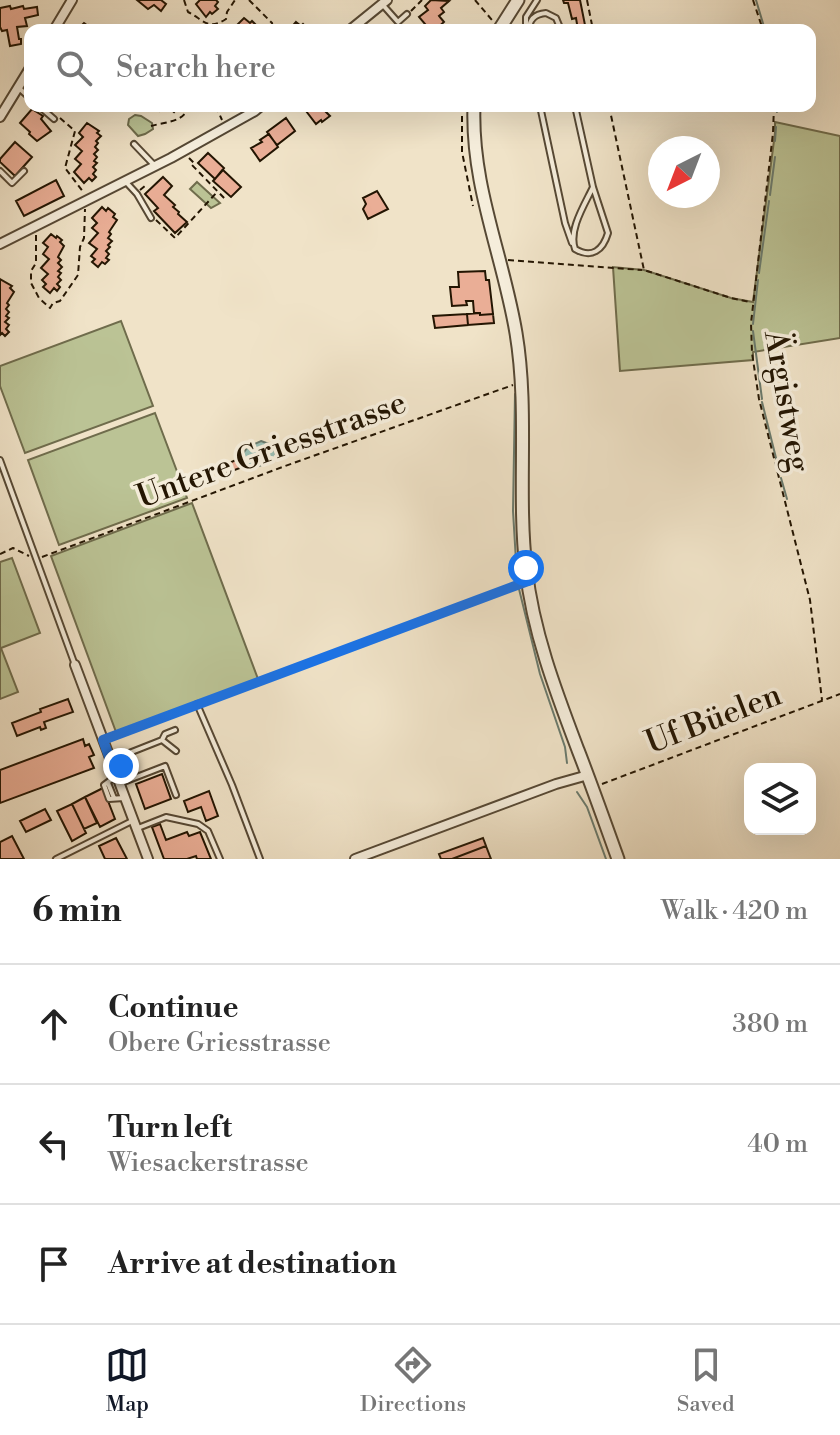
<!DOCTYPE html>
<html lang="en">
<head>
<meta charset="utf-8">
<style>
  body { margin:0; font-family:"Libre Bodoni",serif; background:#f2f2f2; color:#222 }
  .controls { position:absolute; right:24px; bottom:24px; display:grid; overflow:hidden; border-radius:16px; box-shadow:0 8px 32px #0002 }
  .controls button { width:72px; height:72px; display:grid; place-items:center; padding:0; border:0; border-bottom:2px solid #e0e0e0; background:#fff; color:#222; font:40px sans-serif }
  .compass { position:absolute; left:648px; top:136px; width:72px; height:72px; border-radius:50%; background:#fff; box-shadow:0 8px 32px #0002; rotate:222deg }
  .stop { position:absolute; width:24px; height:24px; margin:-18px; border:6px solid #1a73e8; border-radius:50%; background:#fff }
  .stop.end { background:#1a73e8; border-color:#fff; box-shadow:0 2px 8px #0008 }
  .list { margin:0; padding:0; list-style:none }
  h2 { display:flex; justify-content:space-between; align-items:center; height:104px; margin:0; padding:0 32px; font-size:34px }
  h2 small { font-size:26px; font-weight:400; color:#767676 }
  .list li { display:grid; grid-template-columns:52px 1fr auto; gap:24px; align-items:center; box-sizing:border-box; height:120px; padding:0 32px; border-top:2px solid #e0e0e0 }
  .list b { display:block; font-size:30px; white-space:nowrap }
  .list p { margin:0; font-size:26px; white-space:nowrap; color:#767676 }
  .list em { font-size:26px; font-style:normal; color:#767676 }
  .icon { flex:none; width:44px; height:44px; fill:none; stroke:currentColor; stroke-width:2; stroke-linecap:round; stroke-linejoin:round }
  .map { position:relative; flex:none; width:840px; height:859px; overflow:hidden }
  .search { position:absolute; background:#fff; box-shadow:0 8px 32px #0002; left:24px; right:24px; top:24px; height:88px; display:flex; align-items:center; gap:20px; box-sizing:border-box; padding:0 28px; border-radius:16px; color:#767676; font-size:30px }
  .sheet { height:464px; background:#fff }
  nav { display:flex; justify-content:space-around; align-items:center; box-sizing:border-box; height:112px; border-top:2px solid #e0e0e0; background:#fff; font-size:22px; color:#767676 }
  nav a { display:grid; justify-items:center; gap:4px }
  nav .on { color:#111827 }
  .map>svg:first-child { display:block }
  .green { fill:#bbc395; stroke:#6f6c4c; stroke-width:2 }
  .water { fill:#9abeb4; stroke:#6a7a6d; stroke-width:2 }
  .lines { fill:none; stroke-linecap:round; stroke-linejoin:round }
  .stream { stroke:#6a7a6d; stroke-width:2 }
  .building { fill:#eaae96; stroke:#231502; stroke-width:2 }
  .service-casing { stroke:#564834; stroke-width:8 }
  .minor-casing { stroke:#564834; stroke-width:12 }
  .tertiary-casing { stroke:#564834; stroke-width:15 }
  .path { stroke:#231502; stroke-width:2; stroke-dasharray:6 4; stroke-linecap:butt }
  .service { stroke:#f5eddb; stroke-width:4 }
  .minor { stroke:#f5eddb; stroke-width:8 }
  .tertiary { stroke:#f5eddb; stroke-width:11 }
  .route { stroke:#1a73e8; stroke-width:10 }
  .labels { text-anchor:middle; stroke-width:7; stroke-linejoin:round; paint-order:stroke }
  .street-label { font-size:32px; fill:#231502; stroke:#f5eddb }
</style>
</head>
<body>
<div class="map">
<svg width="840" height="859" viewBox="0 0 840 859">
  <rect width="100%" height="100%" fill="#f0e3c8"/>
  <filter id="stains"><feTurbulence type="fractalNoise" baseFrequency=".0025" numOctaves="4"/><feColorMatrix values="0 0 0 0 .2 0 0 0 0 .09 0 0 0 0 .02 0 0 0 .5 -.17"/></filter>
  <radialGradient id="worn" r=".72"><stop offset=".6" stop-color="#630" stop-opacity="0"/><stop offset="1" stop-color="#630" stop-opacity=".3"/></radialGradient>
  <path class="green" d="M 135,115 L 141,116 L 152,123 L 153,129 L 145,134 L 138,136 L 128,125 L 129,119 Z
    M 775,122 L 840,136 L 840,338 L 753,352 L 753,360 L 620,371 L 613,267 L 644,270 L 731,298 L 753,302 L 775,133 Z
    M 197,182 L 220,203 L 211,208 L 190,189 Z
    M 121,321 L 153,406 L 25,453 L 0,386 L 0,366 Z
    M 155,413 L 187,498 L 59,545 L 28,460 Z
    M 192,503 L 258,679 L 116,732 L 51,556 Z
    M 12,558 L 40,633 L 1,648 L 18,692 L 0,699 L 0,562 Z"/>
  <path class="water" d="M 261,441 L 272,445 L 277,457 L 270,463 L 251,468 L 242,462 L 240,457 L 248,447 Z"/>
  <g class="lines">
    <path class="stream" d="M 756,0 L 765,30
      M 776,106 L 777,112
      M 775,141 L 776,127
      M 770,195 L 775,157
      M 759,273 L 769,201
      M 753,324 L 758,280
      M 753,331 L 762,399
      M 515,394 L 513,511 L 517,578
      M 762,402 L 779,470
      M 781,478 L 787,499
      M 519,589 L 540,674 L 565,747 L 567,763
      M 577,792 L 587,807 L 606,859"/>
  </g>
  <path class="building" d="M 137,0 L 161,0 L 166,4 L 161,11 L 154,5 L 148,9 Z
    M 200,0 L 216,0 L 218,2 L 215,6 L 218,9 L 212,14 L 210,12 L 206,17 L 196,4 Z
    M 431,0 L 449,1 L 441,8 L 444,12 L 439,16 L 444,22 L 436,29 L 434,27 L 430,30 L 419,17 L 428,10 L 425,6 Z
    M 563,0 L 580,0 L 586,30 L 578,30 L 576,18 L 572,19 L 568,3 L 564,3 Z
    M 10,6 L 11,9 L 23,6 L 24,9 L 37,7 L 38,15 L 25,18 L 27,26 L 17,27 L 19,39 L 21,39 L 21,44 L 10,46 L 7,30 L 2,31 L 0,27 L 0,8 Z
    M 244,18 L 250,23 L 252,21 L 258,27 L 255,30 L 236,30 L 234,28 Z
    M 296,22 L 301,26 L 303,24 L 309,30 L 289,30 Z
    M 84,23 L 88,26 L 89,25 L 95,30 L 77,30 Z
    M 155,106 L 179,106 L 174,112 L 167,106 L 160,111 Z
    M 312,106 L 331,106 L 325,111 L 330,116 L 322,122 L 321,120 L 316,124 L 306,111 Z
    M 32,109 L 43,116 L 41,119 L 51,131 L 37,141 L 29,134 L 30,132 L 20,123 Z
    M 286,118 L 295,131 L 277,145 L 267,132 Z
    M 87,123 L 99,131 L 97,133 L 101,136 L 96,141 L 98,143 L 95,147 L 98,150 L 94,154 L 97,157 L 94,161 L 97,163 L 93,167 L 96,170 L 93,174 L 96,177 L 92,181 L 89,178 L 84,183 L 74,172 L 81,164 L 75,159 L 82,151 L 75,145 L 83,137 L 79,133 Z
    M 269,134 L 278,147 L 260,161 L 251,148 L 262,142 L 260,140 Z
    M 15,142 L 32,157 L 15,176 L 0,162 L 0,159 Z
    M 208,153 L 224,168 L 215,179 L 198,163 Z
    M 223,170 L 241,187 L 231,197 L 213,181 Z
    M 163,177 L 172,186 L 164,195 L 175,205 L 173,207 L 179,212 L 178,214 L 187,222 L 175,233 L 154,211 L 158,208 L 145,194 Z
    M 56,180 L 64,196 L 24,216 L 16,201 Z
    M 377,191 L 388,209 L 368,219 L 363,209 L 366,204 L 363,198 Z
    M 102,207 L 106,211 L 108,208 L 115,214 L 113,217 L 117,220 L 109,232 L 111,234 L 108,238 L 112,241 L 108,245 L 110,247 L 106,251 L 109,254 L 106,258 L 109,260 L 105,264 L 102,262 L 98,267 L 92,262 L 95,259 L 91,256 L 97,249 L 89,243 L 98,233 L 92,228 L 97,223 L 92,218 Z
    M 51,234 L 56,238 L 57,236 L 62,240 L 60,242 L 64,246 L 58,257 L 61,260 L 58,263 L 62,267 L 58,271 L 61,273 L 58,277 L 61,280 L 57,284 L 60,287 L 57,291 L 54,288 L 50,293 L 43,287 L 46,284 L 42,280 L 48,274 L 41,268 L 49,259 L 43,254 L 48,247 L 43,243 Z
    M 485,271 L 486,280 L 489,280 L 493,314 L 480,315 L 480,313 L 474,313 L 473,301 L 466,301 L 467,305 L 452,306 L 450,287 L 459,287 L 458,272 Z
    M 0,279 L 12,286 L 10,288 L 14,292 L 7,303 L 9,305 L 6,309 L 9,312 L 6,316 L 9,318 L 5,322 L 9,325 L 6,329 L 9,332 L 5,336 L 2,333 L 0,335 Z
    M 480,313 L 480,315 L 493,314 L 494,323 L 468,325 L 467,314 Z
    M 467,314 L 468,325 L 435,328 L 433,316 Z
    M 236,460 L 240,468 L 221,475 L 217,468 Z
    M 68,699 L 73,712 L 44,722 L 46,728 L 41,730 L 40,727 L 17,736 L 12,723 L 41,712 L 40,709 Z
    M 83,739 L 85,746 L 89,744 L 94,755 L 89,757 L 94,768 L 0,803 L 0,770 Z
    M 162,774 L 171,799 L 145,809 L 136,784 Z
    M 103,788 L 115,819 L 100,827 L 85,797 Z
    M 209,791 L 218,816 L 206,821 L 201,807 L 188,812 L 184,801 Z
    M 85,797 L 97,823 L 84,829 L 72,804 Z
    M 72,804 L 86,833 L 72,841 L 57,811 Z
    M 45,809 L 51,820 L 26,832 L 20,821 Z
    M 160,824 L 166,840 L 187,832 L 189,836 L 200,832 L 211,859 L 197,859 L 196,856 L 187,859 L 164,859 L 152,827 Z
    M 12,836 L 24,859 L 0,859 L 0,842 Z
    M 116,838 L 127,859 L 105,859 L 99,846 Z
    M 483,838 L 486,846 L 452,859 L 441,859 L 439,854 Z
    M 486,846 L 491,859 L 452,859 Z"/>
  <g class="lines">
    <defs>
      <path id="service" d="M 382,4 L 398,22 L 407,14
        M 526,28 L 526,17 L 537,0
        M 529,30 C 529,19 535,14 546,13 L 556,18 L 561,30
        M 20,89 L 30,98
        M 39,106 L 54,119
        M 540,106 L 565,223 L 572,243
        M 575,106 L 593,187 L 608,233 C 603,250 592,259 575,249 C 568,230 585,204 593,187
        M 134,144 L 155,166
        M 0,171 L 12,183 L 24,171
        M 125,181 L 137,194 L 151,218
        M 0,460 L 75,665
        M 197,704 L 232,785 L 260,859
        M 162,740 L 165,734 L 175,730
        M 108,783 L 114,798
        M 121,783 L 165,766 L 176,795
        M 124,798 L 109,799 L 104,785 L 116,776 L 124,755 L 162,740 L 176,751
        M 138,828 L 166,817 L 198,824 L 208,831 L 220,859
        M 56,859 L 132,821"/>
      <path id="minor" d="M 54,30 L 72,0
        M 350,30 L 387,0
        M 0,117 L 30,68
        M 0,244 L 171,158 L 255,111 L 261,106
        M 75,665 L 148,859
        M 355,859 L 556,784 L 588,775"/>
      <path id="tertiary" d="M 499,30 L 518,0
        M 474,106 C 471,186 503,255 516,333 C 529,411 517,491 526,569 C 533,632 556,692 578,750 C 592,786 605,823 618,859"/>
    </defs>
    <use href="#service" class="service-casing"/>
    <use href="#minor" class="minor-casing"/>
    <use href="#tertiary" class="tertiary-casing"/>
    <path class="path" d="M 184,0 L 188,12 C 204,20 208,31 226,19 L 227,12 L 235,0
      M 249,0 L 272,23 L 273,30
      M 475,0 L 492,20
      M 587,0 L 593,30
      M 753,0 L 763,30
      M 411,11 L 422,0
      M 274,26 L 284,25 L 288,27
      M 218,106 L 218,111 L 222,120
      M 462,106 L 462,152 L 473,206
      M 609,106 L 644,270 L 731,298 L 750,302
      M 774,106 L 773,133 L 751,323 L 752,353 L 759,399 L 810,600 L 822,700
      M 60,118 L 75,131 L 65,168 L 84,193
      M 151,126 C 165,122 186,122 188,106
      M 189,158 L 194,163 L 192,165 L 226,200
      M 140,190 L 146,185
      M 156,220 L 175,238 L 218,191
      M 36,235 L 36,263 L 31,271 L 31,283 L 39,298 L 50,308 L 53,303 L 60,301 L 78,275 L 80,247 L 84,238 L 85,209
      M 508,260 L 642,270
      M 0,554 L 13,548 L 29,556
      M 42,557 L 285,466 L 513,385
      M 202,703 L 518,584
      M 112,737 L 192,706
      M 602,784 L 840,694"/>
    <use href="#service" class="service"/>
    <use href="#minor" class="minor"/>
    <use href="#tertiary" class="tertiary"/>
  </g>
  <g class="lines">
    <path class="route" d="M 121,766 L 116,776 L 103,740 L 528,581 L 526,568"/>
  </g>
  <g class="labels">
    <g class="street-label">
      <text transform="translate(788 401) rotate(80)" y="11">Ärgistweg</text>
      <text transform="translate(271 449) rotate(-20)" y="11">Untere Griesstrasse</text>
      <text transform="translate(713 718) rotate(-21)" y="11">Uf Büelen</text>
    </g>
  </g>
  <rect width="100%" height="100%" filter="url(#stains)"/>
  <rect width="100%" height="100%" fill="url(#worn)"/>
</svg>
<div class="controls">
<button><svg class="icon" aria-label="layers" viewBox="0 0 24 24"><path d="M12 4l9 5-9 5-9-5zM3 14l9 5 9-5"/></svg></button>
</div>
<svg class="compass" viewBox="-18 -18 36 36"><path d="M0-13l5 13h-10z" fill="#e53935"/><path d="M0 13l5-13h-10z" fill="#767676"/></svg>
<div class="stop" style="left:526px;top:568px"></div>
<div class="stop end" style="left:121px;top:766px"></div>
<div class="search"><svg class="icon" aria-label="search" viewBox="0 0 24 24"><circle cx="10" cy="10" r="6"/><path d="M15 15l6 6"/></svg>Search here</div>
</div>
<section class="sheet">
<h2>6 min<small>Walk · 420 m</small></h2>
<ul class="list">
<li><svg class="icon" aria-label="ahead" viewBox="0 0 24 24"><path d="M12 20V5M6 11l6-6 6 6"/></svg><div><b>Continue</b><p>Obere Griesstrasse</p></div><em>380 m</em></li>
<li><svg class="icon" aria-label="left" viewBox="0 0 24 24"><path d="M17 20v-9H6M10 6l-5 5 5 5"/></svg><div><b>Turn left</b><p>Wiesackerstrasse</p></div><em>40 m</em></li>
<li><svg class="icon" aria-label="arrive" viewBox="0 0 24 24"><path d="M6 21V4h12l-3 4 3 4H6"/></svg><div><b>Arrive at destination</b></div></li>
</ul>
</section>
<nav>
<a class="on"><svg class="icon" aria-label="map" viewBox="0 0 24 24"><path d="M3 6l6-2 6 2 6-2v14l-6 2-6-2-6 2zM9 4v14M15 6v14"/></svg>Map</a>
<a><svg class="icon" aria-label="directions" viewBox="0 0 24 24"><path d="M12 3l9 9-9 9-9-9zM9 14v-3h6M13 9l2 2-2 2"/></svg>Directions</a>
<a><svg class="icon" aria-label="saved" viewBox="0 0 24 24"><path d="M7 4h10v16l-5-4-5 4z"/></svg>Saved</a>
</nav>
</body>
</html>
